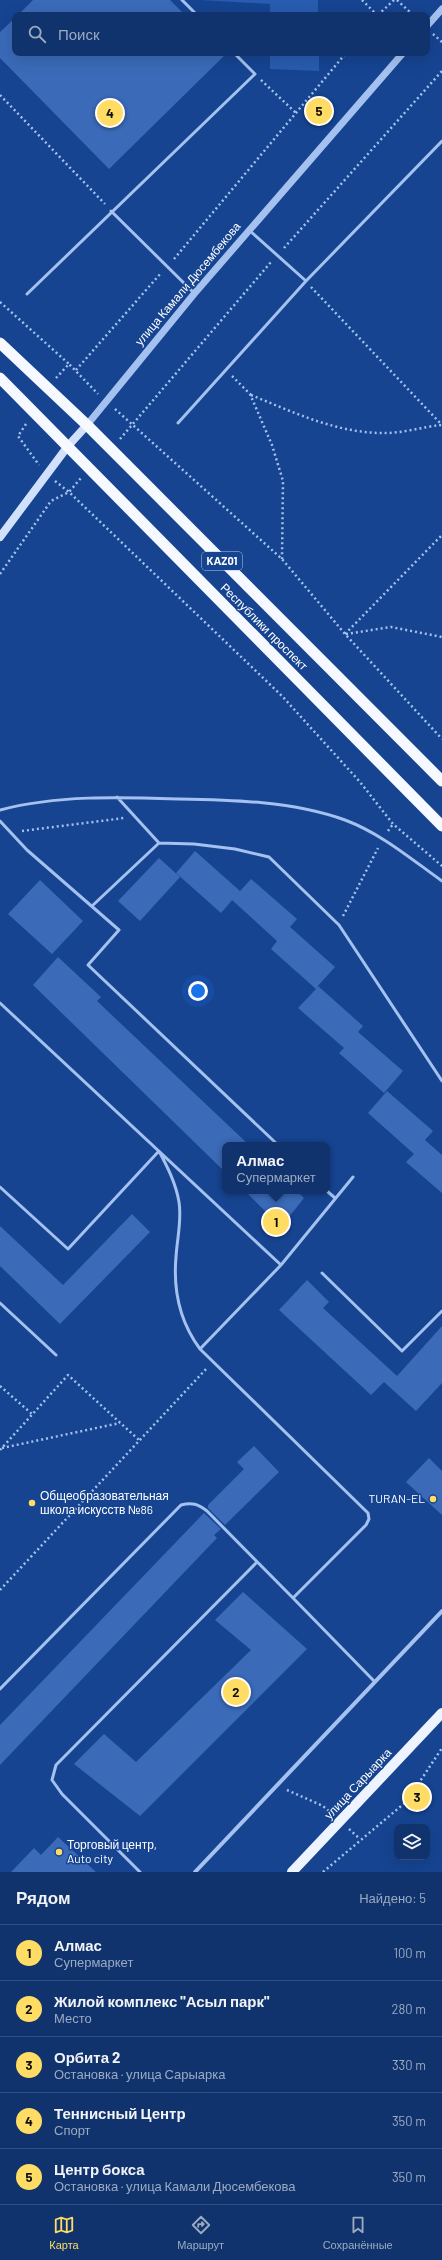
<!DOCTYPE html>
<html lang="ru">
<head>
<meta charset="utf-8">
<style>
  body { margin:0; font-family:Barlow,sans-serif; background:#193b72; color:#f1f3f6 }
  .controls { position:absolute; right:12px; bottom:12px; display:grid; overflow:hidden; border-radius:8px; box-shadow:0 4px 16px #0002 }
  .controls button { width:36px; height:36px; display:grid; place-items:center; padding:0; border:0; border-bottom:1px solid #304e80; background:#10336d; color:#f1f3f6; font:20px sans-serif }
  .you { position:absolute; left:198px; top:991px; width:14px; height:14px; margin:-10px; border:3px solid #fff; border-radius:50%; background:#1a73e8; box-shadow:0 0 0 6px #1a73e833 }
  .badge { display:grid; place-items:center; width:26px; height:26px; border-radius:50%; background:#ffdc63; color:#111; font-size:13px; font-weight:700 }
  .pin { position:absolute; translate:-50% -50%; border:2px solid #fff; box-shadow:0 1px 4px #0006 }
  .popup { position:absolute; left:222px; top:1142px; width:108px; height:52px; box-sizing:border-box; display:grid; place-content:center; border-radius:8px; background:#10336d; filter:drop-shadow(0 1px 3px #0005); font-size:13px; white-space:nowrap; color:#9caac2 }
  .popup b { font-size:15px; color:#f1f3f6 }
  .popup::after { content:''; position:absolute; left:50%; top:100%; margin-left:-8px; border:8px solid transparent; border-top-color:#10336d }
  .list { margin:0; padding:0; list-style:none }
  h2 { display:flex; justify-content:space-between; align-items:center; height:52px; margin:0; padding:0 16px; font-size:17px }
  h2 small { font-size:13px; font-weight:400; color:#9caac2 }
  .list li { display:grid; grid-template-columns:26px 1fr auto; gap:12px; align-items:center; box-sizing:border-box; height:56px; padding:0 16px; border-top:1px solid #304e80 }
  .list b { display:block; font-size:15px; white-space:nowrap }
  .list p { margin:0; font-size:13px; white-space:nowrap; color:#9caac2 }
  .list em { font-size:13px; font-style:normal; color:#9caac2 }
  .icon { flex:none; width:22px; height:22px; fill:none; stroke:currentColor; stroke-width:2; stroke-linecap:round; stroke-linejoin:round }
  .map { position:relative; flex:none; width:442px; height:1872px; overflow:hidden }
  .search { position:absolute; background:#10336d; box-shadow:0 4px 16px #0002; left:12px; right:12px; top:12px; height:44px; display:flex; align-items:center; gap:10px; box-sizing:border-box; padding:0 14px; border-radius:8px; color:#9caac2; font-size:15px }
  .sheet { height:332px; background:#10336d }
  nav { display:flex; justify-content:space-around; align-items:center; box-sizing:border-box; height:56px; border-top:1px solid #304e80; background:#10336d; font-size:11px; color:#9caac2 }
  nav a { display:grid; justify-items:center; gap:2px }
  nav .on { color:#ffdc63 }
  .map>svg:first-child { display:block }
  .green { fill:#285cb0 }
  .building { fill:#3a6ab8 }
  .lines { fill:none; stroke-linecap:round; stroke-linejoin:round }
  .path { stroke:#a4c1f0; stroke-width:2.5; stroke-dasharray:2 3; stroke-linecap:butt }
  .service { stroke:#a4c1f0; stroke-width:3 }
  .minor { stroke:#a4c1f0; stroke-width:4 }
  .tertiary { stroke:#a4c1f0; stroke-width:7 }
  .secondary { stroke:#d2e1fb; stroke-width:8 }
  .primary { stroke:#edf3ff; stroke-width:10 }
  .trunk { stroke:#f6f9ff; stroke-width:11 }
  .poi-dot { fill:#ffdc63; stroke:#164491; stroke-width:1.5 }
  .labels { text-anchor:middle; stroke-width:3; stroke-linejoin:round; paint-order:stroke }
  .shield { fill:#164491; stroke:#b9c7de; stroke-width:1 }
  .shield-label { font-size:11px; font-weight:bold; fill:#fff }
  .street-label { font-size:12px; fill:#fff; stroke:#164491 }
  .poi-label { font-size:12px; fill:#fff; stroke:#164491; text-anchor:start }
</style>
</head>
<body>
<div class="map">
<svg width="442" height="1872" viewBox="0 0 442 1872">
  <rect width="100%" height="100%" fill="#164491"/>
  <path class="green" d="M 200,0 L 318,0 L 318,15 L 270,15 L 270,4 Z
    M 270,53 L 319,53 L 319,71 L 270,69 Z"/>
  <path class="building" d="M 33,0 L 170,0 L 185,15 L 18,15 Z
    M 15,18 L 15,53 L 227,53 L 109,169 L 0,58 L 0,32 Z
    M 195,851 L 240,891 L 221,913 L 176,873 Z
    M 159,858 L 180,877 L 140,921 L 118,901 Z
    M 251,879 L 297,919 L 290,927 L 335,967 L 316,988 L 318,986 L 363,1026 L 358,1032 L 403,1071 L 384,1093 L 339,1053 L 344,1048 L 298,1008 L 316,989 L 271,949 L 277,941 L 232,900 Z
    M 40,880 L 83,921 L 52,954 L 8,914 Z
    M 58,957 L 101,997 L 97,1001 L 249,1145 L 225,1145 L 225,1172 L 33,985 Z
    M 387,1091 L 433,1131 L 425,1140 L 442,1155 L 442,1193 L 406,1162 L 414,1154 L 368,1113 Z
    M 245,1191 L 297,1191 L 304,1198 L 281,1227 Z
    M 132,1214 L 150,1232 L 60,1324 L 0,1266 L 0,1226 L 63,1285 Z
    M 307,1280 L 329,1302 L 323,1308 L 397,1376 L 442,1326 L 442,1383 L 416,1411 L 384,1382 L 371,1395 L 279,1310 Z
    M 254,1446 L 279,1472 L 225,1525 L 208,1508 L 208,1505 L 244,1469 L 237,1462 Z
    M 429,1458 L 442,1471 L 442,1515 L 406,1482 Z
    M 204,1513 L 221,1529 L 214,1535 L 217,1538 L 0,1765 L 0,1725 Z
    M 243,1592 L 307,1649 L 140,1816 L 74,1764 L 104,1734 L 136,1762 L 251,1650 L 215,1620 Z
    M 58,1837 L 96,1872 L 11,1872 L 34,1848 L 41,1855 Z"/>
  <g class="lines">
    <path class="path" d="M 362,0 L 377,15
      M 397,0 L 413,15
      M 378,15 L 394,0
      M 433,34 L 442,42
      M 261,80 L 296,113
      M 0,95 L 105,204
      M 284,248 L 442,71
      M 174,259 L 346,53
      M 311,287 L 442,425
      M 0,302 L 69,364
      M 76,370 L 161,273
      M 232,376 L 250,394 L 272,445 L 283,481 L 282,559
      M 56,378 L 69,364 L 98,394
      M 251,395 C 293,412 334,432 380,433 C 400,434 422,427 441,425
      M 115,409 L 282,559 L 345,634 L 442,739
      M 26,424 L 18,436 L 39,465
      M 120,439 L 271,262
      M 55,481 L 69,492 L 282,696 L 360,782 L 393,824 L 442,866
      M 0,574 L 51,501 L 69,492 L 81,478
      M 345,634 L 442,535
      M 346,634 L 391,627 L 442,637
      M 22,831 L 124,818
      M 388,831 L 393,824
      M 343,916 L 378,848
      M 0,1386 L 32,1414
      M 2,1448 L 120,1423
      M 0,1450 L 68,1375 L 139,1440
      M 0,1590 L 207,1368
      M 287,1790 L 323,1806 L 330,1812
      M 349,1829 L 360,1839
      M 323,1872 L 407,1801 L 442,1748"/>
    <path class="service" d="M 182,0 L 197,15
      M 111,211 L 194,293
      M 249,230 L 306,281
      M 27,294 L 255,74 L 234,53
      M 178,423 L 306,281 L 442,141
      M 117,797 L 159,843 L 194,844 L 235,849 L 269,857 L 339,925 L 442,1081
      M 0,810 C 57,795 119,797 178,799 C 233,800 292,801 345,820 C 382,834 411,859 442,881
      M 0,821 L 27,850 L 119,930 L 88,965 L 278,1145
      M 92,906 L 159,843
      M 0,1003 L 281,1265 L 353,1177
      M 0,1187 L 68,1249 L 159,1151 C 168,1168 176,1184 179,1202 C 182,1220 177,1239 176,1257 C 173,1291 180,1322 200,1349
      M 327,1191 L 335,1198
      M 281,1265 L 200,1349 L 368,1513 L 369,1519 L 366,1525 L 293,1598 L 374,1681
      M 322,1273 L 402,1351 L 442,1311
      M 0,1303 L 56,1355
      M 0,1689 L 181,1505 C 192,1502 198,1504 207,1511 L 293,1598
      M 140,1872 L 62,1794 L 52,1780 L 56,1765 L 257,1562"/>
    <path class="minor" d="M 195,1872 L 442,1611"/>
    <path class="tertiary" d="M 427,26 L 442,9
      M 87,425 L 194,294 L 403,53"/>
    <path class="secondary" d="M 0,537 L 68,446 L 87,425"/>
    <path class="primary" d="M 292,1872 L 442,1713"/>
    <path class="trunk" d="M 0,343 L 87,425 L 442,781
      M 0,378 L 442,826"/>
  </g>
  <g class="poi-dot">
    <circle cx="433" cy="1499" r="4"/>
    <circle cx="32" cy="1503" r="4"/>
    <circle cx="59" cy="1852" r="4"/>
  </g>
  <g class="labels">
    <rect class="shield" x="202" y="552" width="40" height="18" rx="3"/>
    <g class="shield-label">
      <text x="222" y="565">KАZ01</text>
    </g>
    <g class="street-label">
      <text transform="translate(188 284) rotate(-50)" y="4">улица Камали Дюсембекова</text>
      <text transform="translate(264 627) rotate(45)" y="4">Республики проспект</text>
      <text transform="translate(358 1784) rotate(-47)" y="4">улица Сарыарка</text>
    </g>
    <g class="poi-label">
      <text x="40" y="1500">Общеобразовательная<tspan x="40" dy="14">школа искусств №86</tspan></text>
      <text x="425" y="1503" text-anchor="end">TURAN-EL</text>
      <text x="67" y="1849">Торговый центр,<tspan x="67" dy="14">Auto city</tspan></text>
    </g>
  </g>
</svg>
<div class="controls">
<button><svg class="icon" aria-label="layers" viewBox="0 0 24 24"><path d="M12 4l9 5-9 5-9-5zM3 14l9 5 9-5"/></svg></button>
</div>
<div class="you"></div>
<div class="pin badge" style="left:276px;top:1222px">1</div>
<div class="popup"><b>Алмас</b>Супермаркет</div>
<div class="pin badge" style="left:236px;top:1692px">2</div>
<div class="pin badge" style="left:417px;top:1797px">3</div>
<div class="pin badge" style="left:110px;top:113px">4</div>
<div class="pin badge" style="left:319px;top:111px">5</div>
<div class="search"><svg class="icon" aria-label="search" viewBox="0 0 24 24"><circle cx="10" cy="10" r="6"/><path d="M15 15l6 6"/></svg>Поиск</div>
</div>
<section class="sheet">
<h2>Рядом<small>Найдено: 5</small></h2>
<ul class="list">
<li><span class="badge">1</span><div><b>Алмас</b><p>Супермаркет</p></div><em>100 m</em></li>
<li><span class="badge">2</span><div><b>Жилой комплекс &quot;Асыл парк&quot;</b><p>Место</p></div><em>280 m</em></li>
<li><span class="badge">3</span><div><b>Орбита 2</b><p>Остановка · улица Сарыарка</p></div><em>330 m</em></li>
<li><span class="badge">4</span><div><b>Теннисный Центр</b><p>Спорт</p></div><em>350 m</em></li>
<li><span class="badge">5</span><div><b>Центр бокса</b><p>Остановка · улица Камали Дюсембекова</p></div><em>350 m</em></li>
</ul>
</section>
<nav>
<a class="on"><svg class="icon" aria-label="map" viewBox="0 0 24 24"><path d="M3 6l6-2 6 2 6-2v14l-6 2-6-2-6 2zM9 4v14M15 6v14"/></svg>Карта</a>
<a><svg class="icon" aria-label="directions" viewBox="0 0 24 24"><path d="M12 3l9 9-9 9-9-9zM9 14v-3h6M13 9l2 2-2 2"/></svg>Маршрут</a>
<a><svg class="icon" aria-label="saved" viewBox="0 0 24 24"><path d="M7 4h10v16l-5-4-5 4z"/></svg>Сохранённые</a>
</nav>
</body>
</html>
